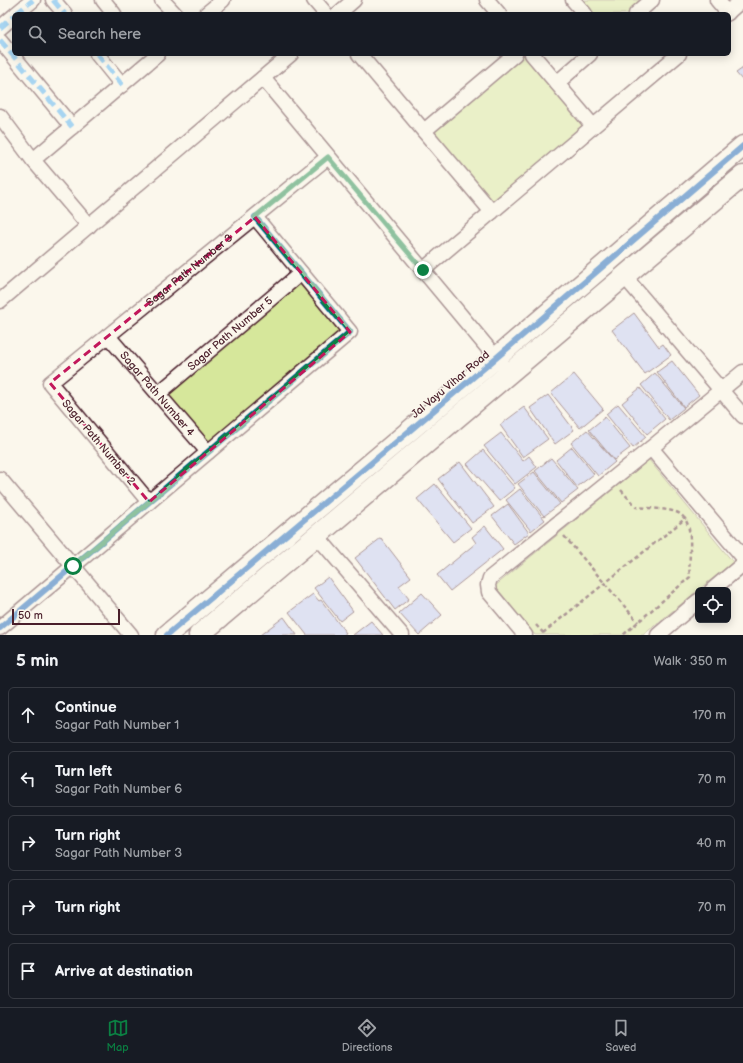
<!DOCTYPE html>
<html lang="en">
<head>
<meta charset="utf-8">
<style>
  body { margin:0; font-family:"Balsamiq Sans",sans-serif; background:#242831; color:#f1f3f6 }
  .controls { position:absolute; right:12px; bottom:12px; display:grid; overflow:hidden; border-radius:6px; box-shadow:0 2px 10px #0003 }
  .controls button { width:36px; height:36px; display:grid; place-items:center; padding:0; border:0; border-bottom:1px solid #363941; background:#171b24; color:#f1f3f6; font:20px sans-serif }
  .scale { position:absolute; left:12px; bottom:10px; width:108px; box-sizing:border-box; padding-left:4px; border:2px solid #4a1f2b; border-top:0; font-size:11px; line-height:14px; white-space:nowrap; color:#4a1f2b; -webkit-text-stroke:3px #fbf7ec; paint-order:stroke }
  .stop { position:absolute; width:12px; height:12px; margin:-9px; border:3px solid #0b8043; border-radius:50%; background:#fff }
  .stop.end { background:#0b8043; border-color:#fff; box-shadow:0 1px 4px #0008 }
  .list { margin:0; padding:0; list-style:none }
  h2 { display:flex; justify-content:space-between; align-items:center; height:52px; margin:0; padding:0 16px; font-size:17px }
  h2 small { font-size:13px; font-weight:400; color:#9ea1a6 }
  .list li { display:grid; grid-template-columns:26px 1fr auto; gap:12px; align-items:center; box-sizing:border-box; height:56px; margin:0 8px 8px; padding:0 8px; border:1px solid #363941; border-radius:6px }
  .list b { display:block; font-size:15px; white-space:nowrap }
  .list p { margin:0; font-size:13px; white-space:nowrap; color:#9ea1a6 }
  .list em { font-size:13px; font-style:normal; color:#9ea1a6 }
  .icon { flex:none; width:22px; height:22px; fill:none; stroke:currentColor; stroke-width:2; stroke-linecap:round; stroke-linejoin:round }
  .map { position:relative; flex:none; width:743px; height:635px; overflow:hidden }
  .search { position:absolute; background:#171b24; box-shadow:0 2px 10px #0003; left:12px; right:12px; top:12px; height:44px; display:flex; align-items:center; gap:10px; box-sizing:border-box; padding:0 14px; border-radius:6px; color:#9ea1a6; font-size:15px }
  .sheet { height:372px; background:#171b24 }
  nav { display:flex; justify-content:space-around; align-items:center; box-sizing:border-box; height:56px; border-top:1px solid #363941; background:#171b24; font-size:11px; color:#9ea1a6 }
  nav a { display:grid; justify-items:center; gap:2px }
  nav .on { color:#0b8043 }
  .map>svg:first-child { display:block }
  .green { fill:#d6e79b; stroke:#908363 }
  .building { fill:#bdc7f8; stroke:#4a1f2b }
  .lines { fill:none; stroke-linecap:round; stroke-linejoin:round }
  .street-casing { stroke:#4a1f2b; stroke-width:17 }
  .secondary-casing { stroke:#4a1f2b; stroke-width:23 }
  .path { stroke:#4a1f2b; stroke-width:2.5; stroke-dasharray:4 3; stroke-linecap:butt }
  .street { stroke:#fbf7ec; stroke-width:14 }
  .secondary { stroke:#fbf7ec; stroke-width:20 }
  .quiet { stroke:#3fa9f5; stroke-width:5; stroke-dasharray:10 5; stroke-linecap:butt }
  .cycleway-casing { stroke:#fbf7ec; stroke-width:8 }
  .cycleway { stroke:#0057b8; stroke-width:6 }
  .route { stroke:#0b8043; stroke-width:5 }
  .marked { fill:none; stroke:#c2185b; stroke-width:3; stroke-dasharray:8 5; stroke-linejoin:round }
  .labels { text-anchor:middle; stroke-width:3; stroke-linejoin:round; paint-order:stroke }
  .street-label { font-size:11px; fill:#4a1f2b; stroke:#fbf7ec }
</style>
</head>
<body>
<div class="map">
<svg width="743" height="635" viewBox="0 0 743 635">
  <rect width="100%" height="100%" fill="#fbf7ec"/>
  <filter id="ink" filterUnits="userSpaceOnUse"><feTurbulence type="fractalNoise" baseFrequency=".025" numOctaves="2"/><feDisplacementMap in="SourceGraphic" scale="8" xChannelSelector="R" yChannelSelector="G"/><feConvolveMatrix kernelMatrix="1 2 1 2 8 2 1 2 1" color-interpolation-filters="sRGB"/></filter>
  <g filter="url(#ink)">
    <path class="green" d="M 582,0 L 644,0 L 627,14 L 594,14 Z
      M 524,55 L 584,124 L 493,201 L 434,132 Z
      M 299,283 L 341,333 L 209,443 L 167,393 Z
      M 649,460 L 733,562 L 643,635 L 535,635 L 495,586 Z"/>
    <path class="building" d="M 743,68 L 743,81 L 736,73 Z
      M 634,313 L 659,347 L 663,344 L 671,355 L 645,374 L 612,330 Z
      M 672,361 L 699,395 L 684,407 L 657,372 Z
      M 655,373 L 684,408 L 669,420 L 641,385 Z
      M 574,374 L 603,409 L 580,428 L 551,393 Z
      M 640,388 L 665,419 L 647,434 L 622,403 Z
      M 548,395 L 574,430 L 555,444 L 530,408 Z
      M 618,404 L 646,437 L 633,448 L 606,414 Z
      M 524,407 L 548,439 L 523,457 L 500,425 Z
      M 605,417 L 630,448 L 614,460 L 589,430 Z
      M 587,430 L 615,462 L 598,476 L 571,443 Z
      M 501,433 L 523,461 L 529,456 L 537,467 L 515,484 L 484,446 Z
      M 572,447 L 594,474 L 577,487 L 556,460 Z
      M 483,450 L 515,488 L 499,501 L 467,464 Z
      M 551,458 L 578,490 L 561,503 L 535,471 Z
      M 460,462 L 494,507 L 472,523 L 438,479 Z
      M 534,472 L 560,504 L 544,516 L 518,484 Z
      M 435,484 L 471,528 L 453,542 L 417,499 Z
      M 520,489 L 545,520 L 531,531 L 506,500 Z
      M 508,504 L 529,533 L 514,544 L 492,516 Z
      M 485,526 L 503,549 L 450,591 L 437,575 L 476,543 L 472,537 Z
      M 381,538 L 411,577 L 399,586 L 409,599 L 395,610 L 355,558 Z
      M 328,577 L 353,611 L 340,621 L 314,588 Z
      M 422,593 L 442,615 L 419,635 L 399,613 Z
      M 313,594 L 319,601 L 321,600 L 346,633 L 343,635 L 307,635 L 289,612 Z
      M 284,617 L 297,635 L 260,635 Z
      M 371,621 L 383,635 L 353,635 Z"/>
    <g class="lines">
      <defs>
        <g id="street">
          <path d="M 53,0 L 65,14"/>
          <path d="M 103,0 L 114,14"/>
          <path d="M 162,0 L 175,14"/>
          <path d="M 314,0 L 326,14"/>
          <path d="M 487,0 L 499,14"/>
          <path d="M 573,0 L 585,14"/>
          <path d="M 717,0 L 728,13"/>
          <path d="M 16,14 L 33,0"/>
          <path d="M 206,14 L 223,0"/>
          <path d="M 338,14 L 354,0"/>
          <path d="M 636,14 L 652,0"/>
          <path d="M 726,14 L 742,0"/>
          <path d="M 0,28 L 14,16"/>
          <path d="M 0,40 L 72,127"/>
          <path d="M 97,54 L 122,85"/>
          <path d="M 359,54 L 492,212"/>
          <path d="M 532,54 L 593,126"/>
          <path d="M 263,78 L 502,365"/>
          <path d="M 557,83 L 590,54"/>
          <path d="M 0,116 L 33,160"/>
          <path d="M 424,131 L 515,54"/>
          <path d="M 89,226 L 33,160 L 158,54"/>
          <path d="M 423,270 L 679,54"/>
          <path d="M 624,276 L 743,416"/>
          <path d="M 0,301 L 291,54"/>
          <path id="s1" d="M 108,336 L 208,452"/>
          <path id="s2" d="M 158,394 L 301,273"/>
          <path d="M 651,448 L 743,557"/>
          <path d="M 0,479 L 131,635"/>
          <path id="s3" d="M 149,502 L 50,383 L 328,157"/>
          <path d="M 317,536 L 402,635"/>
          <path d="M 712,590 L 743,564"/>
          <path d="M 0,628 L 350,332 L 255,217"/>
          <path d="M 525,635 L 489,592 L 488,585 L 490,578 L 651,448 L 743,372"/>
          <path d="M 658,635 L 698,601"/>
        </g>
        <path id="secondary" d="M 167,635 L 496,358 L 743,146
          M 199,635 L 743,176"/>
      </defs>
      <use href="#street" class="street-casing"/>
      <use href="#secondary" class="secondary-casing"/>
      <path class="path" d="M 621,490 L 636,507 C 646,508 668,509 676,512 C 698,520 687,558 690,577 L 623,635
        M 564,536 L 638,622
        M 536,625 L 545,635
        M 543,633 L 686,518"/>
      <use href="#street" class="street"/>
      <use href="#secondary" class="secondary"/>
      <path class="quiet" d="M 53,0 L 65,14
        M 16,14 L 33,0
        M 0,28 L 14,16
        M 0,40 L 72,127
        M 97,54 L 122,85"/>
      <defs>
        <path id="cycleway" d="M 0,628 L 350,332 L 255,217
          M 167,635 L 496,358 L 743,146"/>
      </defs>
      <use href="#cycleway" class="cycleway-casing"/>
      <use href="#cycleway" class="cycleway"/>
    </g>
  </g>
  <g class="lines" filter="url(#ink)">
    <path class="route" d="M 73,566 L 350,332 L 255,217 L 328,157 L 423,270"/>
  </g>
  <path d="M0 0H743V635H0ZM 255,217 L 350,332 L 149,502 L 50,383 Z" fill="#fbf7ec" fill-opacity=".55" fill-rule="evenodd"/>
  <path class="marked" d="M 255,217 L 350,332 L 149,502 L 50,383 Z"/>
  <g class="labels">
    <g class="street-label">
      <text dy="4" stroke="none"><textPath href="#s3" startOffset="334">Sagar Path Number 3</textPath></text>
      <text dy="4" stroke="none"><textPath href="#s2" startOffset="94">Sagar Path Number 5</textPath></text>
      <text transform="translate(450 384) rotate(-40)" y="4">Jal Vayu Vihar Road</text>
      <text dy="4" stroke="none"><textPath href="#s1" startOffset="76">Sagar Path Number 4</textPath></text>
      <text transform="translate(99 442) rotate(50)" y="4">Sagar Path Number 2</text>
    </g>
  </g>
</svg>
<div class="controls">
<button><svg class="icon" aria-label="locate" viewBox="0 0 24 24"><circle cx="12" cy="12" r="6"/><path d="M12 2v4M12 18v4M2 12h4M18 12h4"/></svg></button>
</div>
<div class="scale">50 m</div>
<div class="stop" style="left:73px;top:566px"></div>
<div class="stop end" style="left:423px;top:270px"></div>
<div class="search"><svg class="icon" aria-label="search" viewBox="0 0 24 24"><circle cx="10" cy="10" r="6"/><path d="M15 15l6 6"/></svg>Search here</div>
</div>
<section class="sheet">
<h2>5 min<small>Walk · 350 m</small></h2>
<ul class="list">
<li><svg class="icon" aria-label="ahead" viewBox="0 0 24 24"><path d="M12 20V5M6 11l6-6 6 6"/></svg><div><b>Continue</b><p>Sagar Path Number 1</p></div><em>170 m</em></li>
<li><svg class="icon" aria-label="left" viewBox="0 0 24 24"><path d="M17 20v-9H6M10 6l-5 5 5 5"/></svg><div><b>Turn left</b><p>Sagar Path Number 6</p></div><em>70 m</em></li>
<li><svg class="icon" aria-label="right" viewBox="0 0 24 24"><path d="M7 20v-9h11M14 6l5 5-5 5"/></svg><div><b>Turn right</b><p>Sagar Path Number 3</p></div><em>40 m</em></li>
<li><svg class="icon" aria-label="right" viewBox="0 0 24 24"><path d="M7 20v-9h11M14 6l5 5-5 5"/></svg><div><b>Turn right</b></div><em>70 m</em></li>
<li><svg class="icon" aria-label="arrive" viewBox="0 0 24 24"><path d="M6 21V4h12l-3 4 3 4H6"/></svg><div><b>Arrive at destination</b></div></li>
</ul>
</section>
<nav>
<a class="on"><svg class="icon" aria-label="map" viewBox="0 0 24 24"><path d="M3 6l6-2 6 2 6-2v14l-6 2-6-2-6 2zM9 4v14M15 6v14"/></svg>Map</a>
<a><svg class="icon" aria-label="directions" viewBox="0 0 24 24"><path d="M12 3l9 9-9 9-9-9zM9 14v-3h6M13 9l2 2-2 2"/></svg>Directions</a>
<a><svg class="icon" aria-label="saved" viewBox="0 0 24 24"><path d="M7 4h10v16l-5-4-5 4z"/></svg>Saved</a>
</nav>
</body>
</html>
